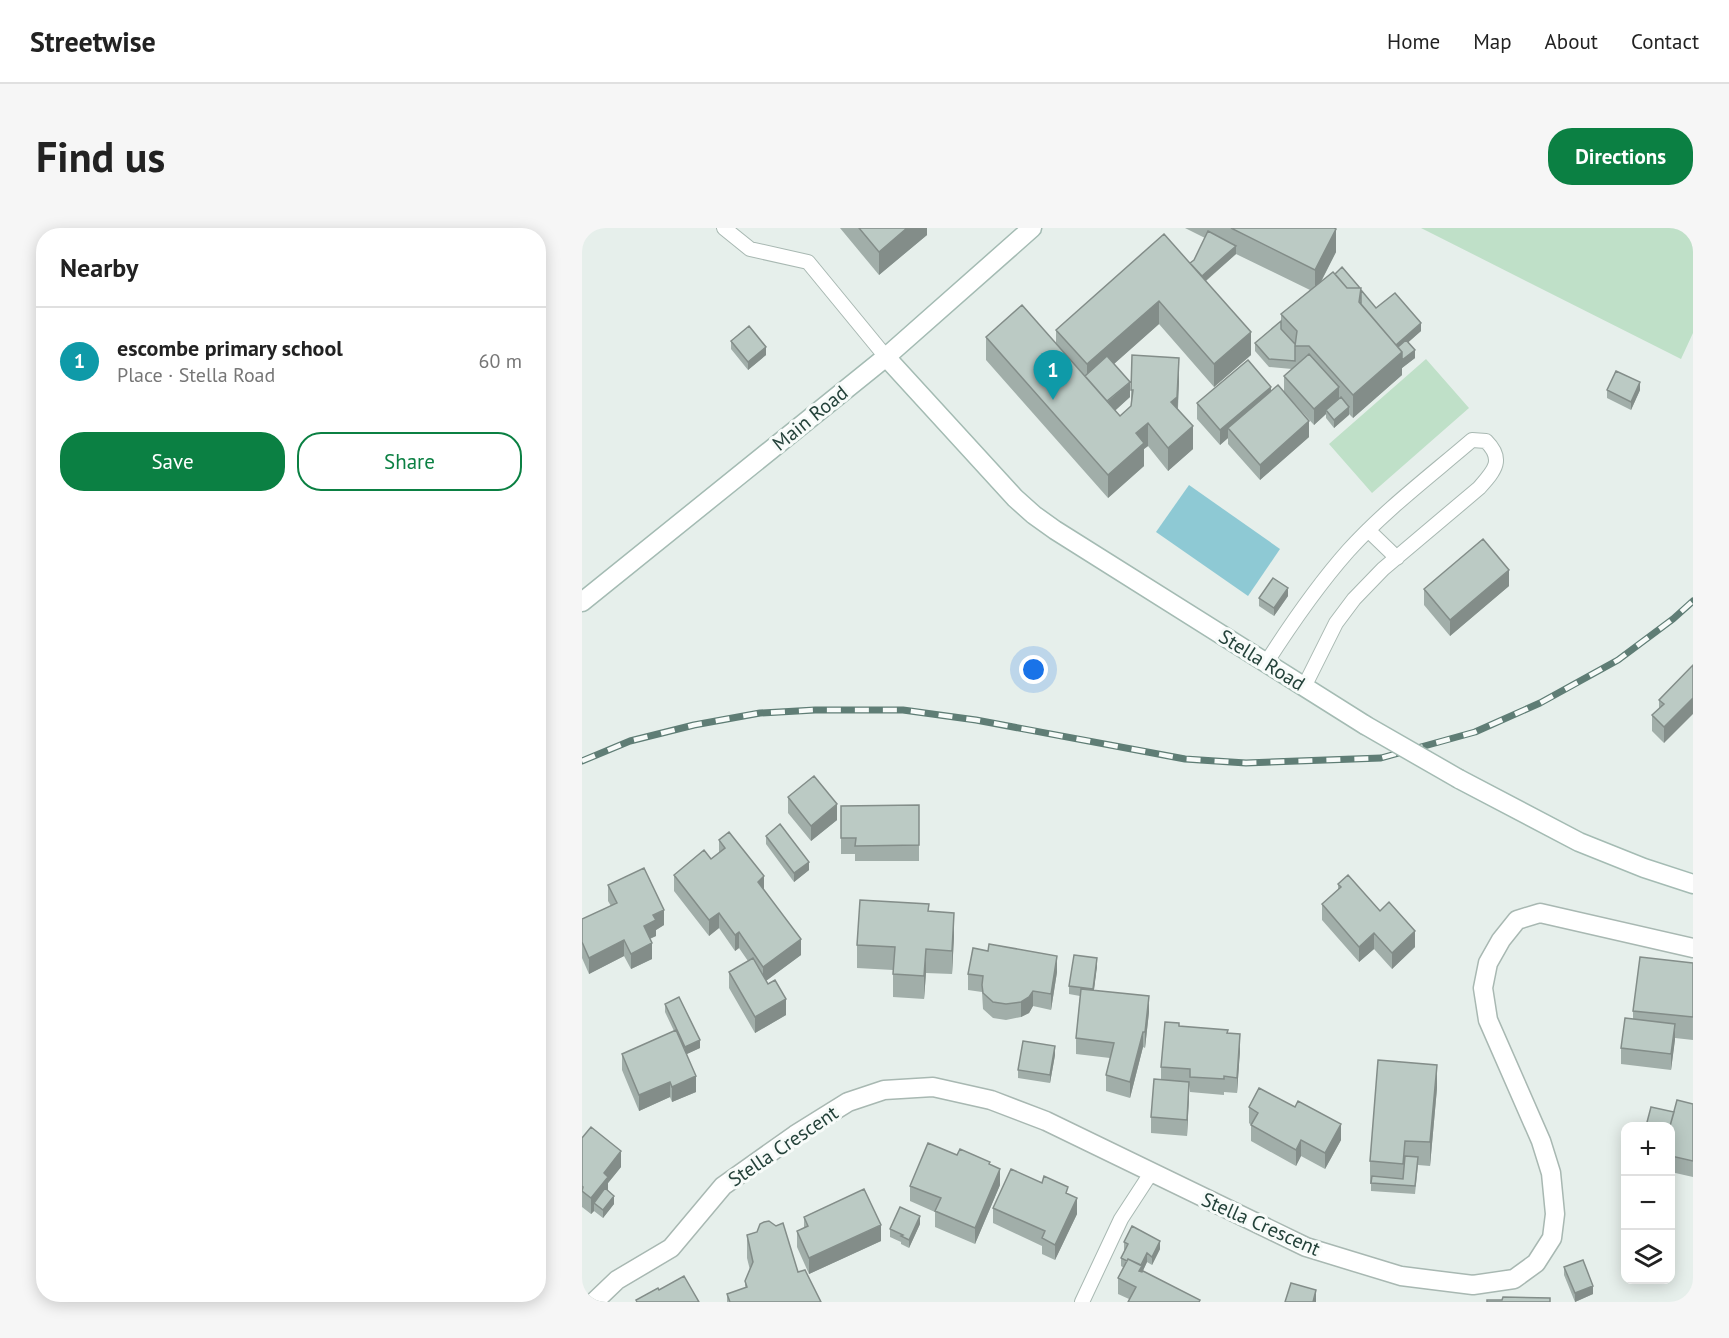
<!DOCTYPE html>
<html lang="en">
<head>
<meta charset="utf-8">
<style>
  body { margin:0; font-family:"PT Sans",sans-serif; background:#f6f6f6; color:#222 }
  .controls { position:absolute; right:18px; bottom:18px; display:grid; overflow:hidden; border-radius:12px; box-shadow:0 3px 15px #0003 }
  .controls button { width:54px; height:54px; display:grid; place-items:center; padding:0; border:0; border-bottom:2px solid #e0e0e0; background:#fff; color:#222; font:30px sans-serif }
  .you { position:absolute; left:452px; top:442px; width:21px; height:21px; margin:-15px; border:4px solid #fff; border-radius:50%; background:#1a73e8; box-shadow:0 0 0 9px #1a73e833 }
  .badge { display:grid; place-items:center; width:39px; height:39px; border-radius:50%; background:#0b8043; color:#fff; font-size:20px; font-weight:700 }
  .pin { position:absolute; translate:-50% -50px; filter:drop-shadow(0 2px 3px #0008) }
  .pin::after { content:''; position:absolute; top:32px; width:21px; height:18px; background:inherit; clip-path:polygon(0 0,100% 0,50% 100%) }
  .list { margin:0; padding:0; list-style:none }
  h2 { display:flex; justify-content:space-between; align-items:center; height:78px; margin:0; padding:0 24px; font-size:26px }
  h2 small { font-size:20px; font-weight:400; color:#767676 }
  .list li { display:grid; grid-template-columns:39px 1fr auto; gap:18px; align-items:center; box-sizing:border-box; height:108px; padding:0 24px; border-top:2px solid #e0e0e0 }
  .list b { display:block; font-size:22px; white-space:nowrap }
  .list p { margin:0; font-size:20px; white-space:nowrap; color:#767676 }
  .list em { font-size:20px; font-style:normal; color:#767676 }
  .actions { display:flex; gap:12px; padding:18px 24px }
  .actions a { flex:1; padding:14px 0; border:2px solid #0b8043; border-radius:24px; text-align:center; font-size:21px; color:#0b8043 }
  .actions .main { background:#0b8043; color:#fff }
  .icon { flex:none; width:33px; height:33px; fill:none; stroke:currentColor; stroke-width:2; stroke-linecap:round; stroke-linejoin:round }
  .map { position:relative; flex:none; width:1111px; height:1074px; overflow:hidden; border-radius:24px }
  header { display:flex; align-items:center; gap:36px; box-sizing:border-box; height:84px; padding:0 30px; background:#fff; border-bottom:2px solid #e0e0e0 }
  header strong { font-size:28px }
  nav { display:flex; gap:33px; margin-inline-start:auto; font-size:21px }
  .intro { display:flex; align-items:center; justify-content:space-between; box-sizing:border-box; height:144px; padding:0 36px }
  h1 { margin:0; font-size:42px }
  .button { padding:15px 27px; border-radius:24px; background:#0b8043; color:#fff; font-size:21px; font-weight:700 }
  main { display:flex; gap:36px; padding:0 36px }
  aside { flex:1; background:#fff; border-radius:24px; box-shadow:0 3px 15px #0003 }
  .map>svg:first-child { display:block }
  .green { fill:#bfe0c8 }
  .water { fill:#8ec9d4 }
  .lines { fill:none; stroke-linecap:round; stroke-linejoin:round }
  .lane-casing { stroke:#a8b8b2; stroke-width:16 }
  .street-casing { stroke:#a8b8b2; stroke-width:21 }
  .secondary-casing { stroke:#a4bbb3; stroke-width:21 }
  .lane { stroke:#fff; stroke-width:14 }
  .street { stroke:#fff; stroke-width:18 }
  .secondary { stroke:#fff; stroke-width:18 }
  .rail-casing { stroke:#5f7d75; stroke-width:7 }
  .rail { stroke:#f7fbf9; stroke-width:4.5; stroke-dasharray:14; stroke-linecap:butt }
  .secondary-bridge-casing { stroke:#a4bbb3; stroke-width:21; stroke-linecap:butt }
  .secondary-bridge { stroke:#fff; stroke-width:18 }
  .wall { fill:#a1aea9 }
  .shaded-wall { fill:#838d89 }
  .building { fill:#bbcac4; stroke:#838d89; stroke-width:1.5 }
  .labels { text-anchor:middle; stroke-width:6; stroke-linejoin:round; paint-order:stroke }
  .street-label { font-size:20px; fill:#24423a; stroke:#f7fbf9 }
</style>
</head>
<body>
<header>
<strong>Streetwise</strong>
<nav><a>Home</a><a>Map</a><a>About</a><a>Contact</a></nav>
</header>
<div class="intro"><h1>Find us</h1><a class="button">Directions</a></div>
<main>
<aside>
<h2>Nearby<small></small></h2>
<ul class="list">
<li><span class="badge" style="background:#0f9aa8">1</span><div><b>escombe primary school</b><p>Place · Stella Road</p></div><em>60 m</em></li>
</ul>
<div class="actions"><a class="main">Save</a><a>Share</a></div>
</aside>
<div class="map">
<svg width="1111" height="1074" viewBox="0 0 1111 1074">
  <rect width="100%" height="100%" fill="#e6efeb"/>
  <path class="green" d="M 839,0 L 1111,0 L 1111,105 L 1099,131 Z
    M 844,131 L 887,180 L 790,265 L 747,216 Z"/>
  <path class="water" d="M 607,257 L 698,321 L 666,368 L 574,304 Z"/>
  <g class="lines">
    <defs>
      <path id="lane" d="M 142,0 L 168,21 L 226,34 L 304,129
        M 786,302 L 815,330
        M 684,435 C 709,396 735,358 766,323 C 803,282 848,248 890,212 L 904,213 C 923,232 912,243 897,260 L 801,341 L 772,371 L 754,395 L 722,459
        M 500,1074 L 539,991 L 569,945"/>
      <path id="street" d="M 12,1074 L 35,1052 L 89,1020 L 141,958 L 213,907 L 266,874 L 302,862 L 351,859 L 409,872 L 464,893 L 724,1019 L 819,1048 L 891,1057 L 932,1051 L 954,1035 L 970,1010 L 973,986 L 969,945 L 959,913 L 906,792 L 901,760 L 906,735 L 919,712 L 935,692 L 958,685 L 1111,720"/>
      <path id="secondary" d="M 304,129 L 433,270 L 452,287 L 473,302 L 783,497
        M 0,374 L 304,129 L 450,0
        M 877,551 L 997,614 L 1062,640 L 1111,656"/>
    </defs>
    <use href="#lane" class="lane-casing"/>
    <use href="#street" class="street-casing"/>
    <use href="#secondary" class="secondary-casing"/>
    <use href="#lane" class="lane"/>
    <use href="#street" class="street"/>
    <use href="#secondary" class="secondary"/>
    <defs>
      <path id="rail" d="M 0,533 L 48,513 L 112,497 L 178,485 L 233,482 L 321,482 L 394,492 L 603,531 L 664,535 L 799,530 L 893,504 L 958,475 L 1036,432 L 1091,391 L 1111,373"/>
    </defs>
    <use href="#rail" class="rail-casing"/>
    <use href="#rail" class="rail"/>
    <defs>
      <path id="secondary-bridge" d="M 783,497 L 877,551"/>
    </defs>
    <use href="#secondary-bridge" class="secondary-bridge-casing"/>
    <use href="#secondary-bridge" class="secondary-bridge"/>
  </g>
  <path class="wall" d="M 258,0 L 345,0 L 345,7 L 297,47 Z
    M 603,0 L 752,0 L 754,24 L 739,54 L 753,46 L 779,62 L 794,80 L 839,103 L 826,114 L 833,130 L 820,140 L 820,147 L 771,190 L 767,186 L 752,200 L 744,190 L 744,186 L 732,197 L 702,164 L 702,148 L 710,141 L 687,139 L 673,123 L 673,115 L 699,93 L 699,86 L 728,62 L 654,26 L 624,53 L 669,127 L 632,159 L 577,96 L 532,136 L 548,169 L 533,182 L 538,188 L 549,179 L 549,162 L 597,153 L 596,181 L 611,221 L 586,243 L 566,218 L 562,221 L 562,238 L 526,270 L 404,132 L 404,109 L 474,115 L 474,102 L 608,35 L 612,32 L 623,10 Z
    M 149,113 L 184,127 L 166,142 L 149,121 Z
    M 1025,162 L 1058,162 L 1049,182 L 1025,170 Z
    M 689,164 L 727,209 L 678,252 L 646,216 L 646,210 L 638,217 L 615,191 L 615,175 Z
    M 927,358 L 868,408 L 842,377 L 842,361 Z
    M 706,368 L 692,388 L 677,378 L 677,370 Z
    M 1111,437 L 1082,515 L 1070,503 L 1070,487 L 1077,481 L 1077,472 Z
    M 206,569 L 255,592 L 229,613 L 206,585 Z
    M 337,577 L 337,633 L 273,633 L 273,626 L 259,626 L 259,578 Z
    M 184,608 L 227,642 L 212,654 L 184,616 Z
    M 137,612 L 182,662 L 219,727 L 184,753 L 204,787 L 173,805 L 147,760 L 147,744 L 166,733 L 157,720 L 153,723 L 137,700 L 127,708 L 92,663 L 92,647 L 129,631 L 137,625 Z
    M 756,656 L 798,683 L 833,719 L 810,741 L 792,721 L 777,734 L 740,692 L 740,676 L 756,662 Z
    M 26,657 L 82,697 L 74,702 L 74,708 L 68,711 L 70,731 L 49,741 L 42,728 L 7,746 L 0,730 L 0,691 L 29,678 L 26,673 Z
    M 347,683 L 372,708 L 370,746 L 344,745 L 342,771 L 311,769 L 311,742 L 275,740 L 275,717 Z
    M 1111,735 L 1111,812 L 1093,810 L 1089,842 L 1039,836 L 1039,820 L 1051,791 L 1051,783 Z
    M 515,738 L 512,762 L 567,784 L 563,820 L 561,819 L 548,870 L 524,863 L 524,847 L 528,830 L 494,826 L 494,810 L 498,768 L 487,766 L 487,758 Z
    M 475,744 L 469,782 L 451,778 L 447,785 L 439,789 L 424,792 L 411,790 L 401,781 L 400,764 L 386,762 L 386,746 Z
    M 83,776 L 118,820 L 104,826 L 114,864 L 90,874 L 88,869 L 57,883 L 40,842 L 40,826 L 92,803 L 83,784 Z
    M 597,798 L 646,805 L 658,822 L 655,865 L 642,864 L 642,867 L 608,864 L 607,857 L 605,908 L 569,905 L 569,889 L 579,852 L 579,839 Z
    M 473,827 L 468,855 L 436,850 L 436,842 Z
    M 855,860 L 848,938 L 836,937 L 833,966 L 789,963 L 789,956 L 788,956 L 788,933 Z
    M 1111,876 L 1111,949 L 1089,944 L 1089,898 L 1092,884 Z
    M 667,879 L 759,912 L 743,941 L 719,928 L 714,938 L 669,913 L 669,897 L 667,895 Z
    M 0,910 L 39,939 L 26,955 L 26,963 L 32,976 L 21,990 L 12,983 L 9,986 L 0,979 Z
    M 375,927 L 408,937 L 418,957 L 393,1016 L 353,999 L 353,984 L 328,973 L 328,958 Z
    M 460,955 L 486,966 L 495,986 L 473,1032 L 460,1026 L 460,1018 L 411,995 L 411,980 Z
    M 222,989 L 299,1013 L 227,1046 L 215,1019 L 215,1003 L 222,1000 Z
    M 338,996 L 327,1020 L 319,1016 L 319,1014 L 308,1009 L 308,1001 Z
    M 165,1007 L 216,1044 L 239,1074 L 145,1074 L 145,1066 L 163,1060 L 163,1053 L 168,1042 L 165,1030 Z
    M 542,1014 L 578,1021 L 570,1037 L 565,1034 L 560,1044 L 618,1074 L 547,1071 L 536,1066 L 536,1050 L 542,1040 L 539,1038 L 539,1030 L 543,1023 L 542,1022 Z
    M 982,1039 L 1011,1066 L 993,1074 L 982,1047 Z"/>
  <path class="shaded-wall" d="M 325,0 L 345,0 L 345,7 L 297,47 L 297,24 Z
    M 754,1 L 754,24 L 733,65 L 733,42 Z
    M 654,18 L 654,26 L 612,63 L 612,55 Z
    M 577,73 L 577,96 L 507,158 L 505,155 L 505,136 Z
    M 839,95 L 839,103 L 811,128 L 807,123 Z
    M 669,104 L 669,127 L 632,159 L 632,136 Z
    M 184,119 L 184,127 L 166,142 L 166,134 Z
    M 833,122 L 833,130 L 820,140 L 820,147 L 771,190 L 771,167 L 820,124 Z
    M 597,130 L 597,153 L 595,192 L 589,174 Z
    M 548,154 L 548,169 L 523,192 L 523,176 Z
    M 1058,154 L 1058,162 L 1049,182 L 1049,174 Z
    M 689,159 L 689,175 L 646,200 L 646,210 L 638,217 L 638,202 Z
    M 757,159 L 757,175 L 744,182 L 744,186 L 732,197 L 732,181 Z
    M 767,179 L 767,187 L 752,200 L 752,192 Z
    M 727,193 L 727,209 L 678,252 L 678,237 Z
    M 566,195 L 566,218 L 562,221 L 562,238 L 526,270 L 526,247 L 554,205 Z
    M 611,198 L 611,221 L 586,243 L 586,220 Z
    M 927,342 L 927,358 L 868,408 L 868,392 Z
    M 706,360 L 706,368 L 692,388 L 692,380 Z
    M 1111,470 L 1111,486 L 1082,515 L 1082,499 Z
    M 255,576 L 255,592 L 229,613 L 229,598 Z
    M 227,634 L 227,642 L 212,654 L 212,645 Z
    M 182,648 L 182,664 L 176,654 Z
    M 82,682 L 82,697 L 74,702 L 74,708 L 62,713 L 62,698 L 71,687 Z
    M 137,685 L 137,700 L 127,708 L 127,692 Z
    M 372,685 L 372,708 L 370,746 L 370,723 Z
    M 833,703 L 833,719 L 810,741 L 810,725 Z
    M 157,704 L 157,720 L 153,723 L 153,707 Z
    M 792,705 L 792,721 L 777,734 L 777,719 Z
    M 219,711 L 219,727 L 181,755 L 181,739 Z
    M 42,712 L 42,728 L 7,746 L 7,730 Z
    M 70,715 L 70,731 L 49,741 L 49,726 Z
    M 344,721 L 344,745 L 342,771 L 342,748 Z
    M 475,728 L 475,744 L 469,782 L 469,766 Z
    M 515,730 L 515,738 L 511,769 L 511,761 Z
    M 451,763 L 451,778 L 447,785 L 439,789 L 439,774 Z
    M 567,768 L 567,784 L 563,820 L 563,804 Z
    M 204,771 L 204,787 L 173,805 L 173,789 Z
    M 1093,796 L 1093,812 L 1089,842 L 1089,826 Z
    M 561,804 L 561,819 L 548,870 L 548,854 Z
    M 658,806 L 658,822 L 655,865 L 655,850 Z
    M 118,812 L 118,820 L 103,827 L 103,819 Z
    M 473,818 L 473,827 L 468,855 L 468,847 Z
    M 855,837 L 855,860 L 848,938 L 848,914 Z
    M 114,848 L 114,864 L 90,874 L 90,859 Z
    M 88,854 L 88,869 L 57,883 L 57,867 Z
    M 607,854 L 607,869 L 605,908 L 605,892 Z
    M 759,896 L 759,912 L 743,941 L 743,925 Z
    M 719,912 L 719,928 L 714,938 L 714,922 Z
    M 39,923 L 39,939 L 26,955 L 26,964 L 12,975 L 12,983 L 9,986 L 9,970 L 22,945 Z
    M 418,941 L 418,957 L 393,1016 L 393,1000 Z
    M 32,968 L 32,976 L 21,990 L 21,982 Z
    M 495,970 L 495,986 L 473,1032 L 473,1017 Z
    M 338,988 L 338,996 L 327,1020 L 327,1012 Z
    M 299,997 L 299,1013 L 227,1046 L 227,1030 Z
    M 578,1013 L 578,1021 L 570,1037 L 570,1029 Z
    M 565,1025 L 565,1034 L 560,1045 L 557,1043 Z
    M 1011,1058 L 1011,1066 L 993,1074 L 993,1065 Z
    M 734,1062 L 734,1074 L 731,1074 Z"/>
  <path class="building" d="M 277,0 L 325,0 L 297,24 Z
    M 649,0 L 752,0 L 754,1 L 733,42 Z
    M 626,3 L 654,18 L 620,48 L 608,35 L 612,32 Z
    M 582,6 L 669,104 L 632,136 L 577,73 L 505,136 L 474,102 Z
    M 760,39 L 778,60 L 765,60 L 753,46 Z
    M 751,44 L 765,60 L 779,60 L 777,74 L 820,124 L 771,167 L 727,118 L 713,118 L 715,103 L 699,86 Z
    M 779,62 L 794,80 L 813,65 L 839,95 L 814,117 L 779,76 Z
    M 440,77 L 538,188 L 549,178 L 551,162 L 549,162 L 550,127 L 597,130 L 595,169 L 589,174 L 611,198 L 586,220 L 566,195 L 554,205 L 562,215 L 526,247 L 404,109 Z
    M 699,93 L 699,101 L 713,116 L 713,133 L 687,131 L 673,115 Z
    M 167,98 L 184,119 L 166,134 L 149,113 Z
    M 824,112 L 833,122 L 820,132 L 820,124 L 816,119 Z
    M 727,126 L 757,159 L 732,181 L 702,148 Z
    M 525,128 L 548,154 L 525,173 L 503,148 Z
    M 666,132 L 689,159 L 638,202 L 615,175 Z
    M 1034,143 L 1058,154 L 1049,174 L 1025,162 Z
    M 696,157 L 727,193 L 678,237 L 646,200 Z
    M 759,169 L 767,179 L 752,192 L 744,182 Z
    M 901,311 L 927,342 L 868,392 L 842,361 Z
    M 691,350 L 706,360 L 692,380 L 677,370 Z
    M 1111,437 L 1111,470 L 1082,499 L 1070,487 L 1082,476 L 1077,472 Z
    M 232,548 L 255,576 L 229,598 L 206,569 Z
    M 337,577 L 337,617 L 273,618 L 274,610 L 259,610 L 259,578 Z
    M 198,596 L 227,634 L 212,645 L 184,608 Z
    M 147,604 L 182,648 L 176,654 L 219,711 L 181,739 L 157,704 L 153,707 L 137,685 L 127,692 L 92,647 L 122,622 L 129,631 L 143,620 L 137,612 Z
    M 62,640 L 82,682 L 71,687 L 74,692 L 62,698 L 70,715 L 49,726 L 42,712 L 7,730 L 0,714 L 0,691 L 35,675 L 26,657 Z
    M 766,647 L 798,683 L 807,674 L 833,703 L 810,725 L 792,705 L 777,719 L 740,676 L 759,659 L 756,656 Z
    M 278,672 L 347,676 L 346,683 L 372,685 L 370,723 L 344,721 L 342,748 L 311,746 L 313,719 L 275,717 Z
    M 407,716 L 475,728 L 469,766 L 451,763 L 447,769 L 439,774 L 424,776 L 411,774 L 401,765 L 400,757 L 401,748 L 386,746 L 391,720 L 406,723 Z
    M 492,727 L 515,730 L 511,761 L 487,758 Z
    M 1058,729 L 1111,735 L 1111,789 L 1051,783 Z
    M 171,730 L 186,756 L 193,752 L 204,771 L 173,789 L 147,744 Z
    M 499,761 L 567,768 L 563,804 L 561,804 L 548,854 L 524,847 L 532,815 L 494,810 Z
    M 97,769 L 118,812 L 103,819 L 83,776 Z
    M 1043,790 L 1093,796 L 1089,826 L 1039,820 Z
    M 583,794 L 597,795 L 597,798 L 646,802 L 645,805 L 658,806 L 655,850 L 642,848 L 642,851 L 608,849 L 608,841 L 579,839 Z
    M 94,802 L 114,848 L 90,859 L 88,854 L 57,867 L 40,826 Z
    M 441,813 L 473,818 L 468,847 L 436,842 Z
    M 796,832 L 855,837 L 848,914 L 823,913 L 821,936 L 788,933 Z
    M 572,851 L 607,854 L 605,892 L 569,889 Z
    M 677,860 L 713,879 L 716,873 L 759,896 L 743,925 L 719,912 L 714,922 L 669,897 L 676,885 L 667,879 Z
    M 1095,872 L 1111,876 L 1111,933 L 1089,928 L 1088,898 Z
    M 1069,879 L 1092,884 L 1088,898 L 1064,898 Z
    M 9,899 L 39,923 L 22,945 L 26,949 L 9,970 L 0,963 L 1,959 L 0,958 L 0,910 Z
    M 346,915 L 375,927 L 378,921 L 408,934 L 407,936 L 418,941 L 393,1000 L 353,983 L 359,970 L 328,958 Z
    M 823,928 L 836,929 L 833,958 L 789,955 L 790,948 L 821,951 Z
    M 429,941 L 460,955 L 462,948 L 486,959 L 484,965 L 495,970 L 473,1017 L 460,1010 L 463,1003 L 411,980 Z
    M 23,960 L 32,968 L 21,982 L 12,975 Z
    M 282,961 L 299,997 L 227,1030 L 215,1003 L 226,998 L 222,989 Z
    M 318,979 L 338,988 L 327,1012 L 319,1008 L 321,1007 L 308,1001 Z
    M 187,993 L 194,998 L 201,995 L 216,1044 L 223,1042 L 239,1074 L 148,1074 L 145,1066 L 165,1059 L 163,1053 L 171,1034 L 165,1007 L 175,1004 L 178,996 L 182,994 Z
    M 550,998 L 578,1013 L 570,1029 L 565,1025 L 559,1037 L 546,1031 L 545,1033 L 539,1030 L 546,1016 L 542,1014 Z
    M 546,1031 L 560,1038 L 557,1043 L 560,1044 L 561,1043 L 618,1072 L 617,1074 L 546,1074 L 554,1059 L 536,1050 Z
    M 1001,1032 L 1011,1058 L 993,1065 L 982,1039 Z
    M 102,1048 L 117,1074 L 55,1074 L 54,1072 L 76,1060 L 77,1062 Z
    M 709,1055 L 734,1062 L 731,1074 L 703,1074 Z
    M 921,1069 L 968,1070 L 968,1074 L 905,1074 L 905,1072 L 920,1072 Z"/>
  <g class="labels">
    <g class="street-label">
      <text transform="translate(228 190) rotate(-39)" y="7">Main Road</text>
      <text transform="translate(680 432) rotate(32)" y="7">Stella Road</text>
      <text transform="translate(201 918) rotate(-34)" y="7">Stella Crescent</text>
      <text transform="translate(679 996) rotate(24)" y="7">Stella Crescent</text>
    </g>
  </g>
</svg>
<div class="controls">
<button>+</button>
<button>−</button>
<button><svg class="icon" aria-label="layers" viewBox="0 0 24 24"><path d="M12 4l9 5-9 5-9-5zM3 14l9 5 9-5"/></svg></button>
</div>
<div class="you"></div>
<div class="pin badge" style="left:471px;top:172px;background:#0f9aa8">1</div>
</div>
</main>
</body>
</html>
